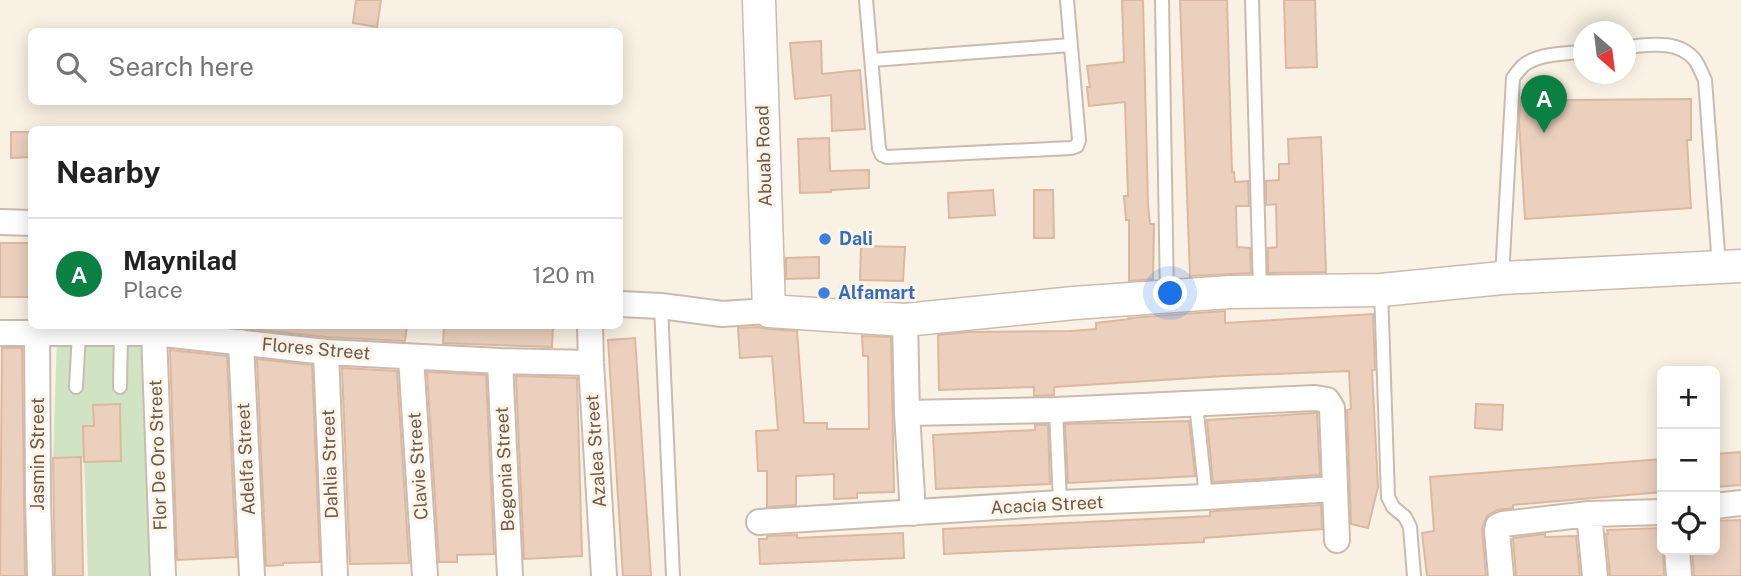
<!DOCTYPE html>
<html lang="en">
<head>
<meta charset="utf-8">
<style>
  body { margin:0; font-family:"Public Sans",sans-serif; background:#f6f6f6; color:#222 }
  .controls { position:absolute; right:21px; bottom:21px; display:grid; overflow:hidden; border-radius:10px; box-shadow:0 4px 18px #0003 }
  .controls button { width:63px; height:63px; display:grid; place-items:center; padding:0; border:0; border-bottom:2px solid #e0e0e0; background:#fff; color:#222; font:35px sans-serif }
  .compass { position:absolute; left:1573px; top:21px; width:63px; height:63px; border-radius:50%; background:#fff; box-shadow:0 4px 18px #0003; rotate:152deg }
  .you { position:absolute; left:1171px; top:294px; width:24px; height:24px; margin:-18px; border:5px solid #fff; border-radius:50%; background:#1a73e8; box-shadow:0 0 0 10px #1a73e833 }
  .badge { display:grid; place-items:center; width:46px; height:46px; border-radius:50%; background:#0b8043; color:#fff; font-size:23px; font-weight:700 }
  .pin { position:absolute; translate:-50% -58px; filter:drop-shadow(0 2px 4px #0008) }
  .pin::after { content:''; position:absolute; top:37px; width:24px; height:21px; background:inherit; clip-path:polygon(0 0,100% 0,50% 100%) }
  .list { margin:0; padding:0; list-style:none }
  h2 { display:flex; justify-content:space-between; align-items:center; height:91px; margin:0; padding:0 28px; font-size:30px }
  h2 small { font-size:23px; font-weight:400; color:#767676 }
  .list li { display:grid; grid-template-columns:46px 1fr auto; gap:21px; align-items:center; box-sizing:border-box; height:112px; padding:0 28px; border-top:2px solid #e0e0e0 }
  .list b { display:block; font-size:26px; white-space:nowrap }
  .list p { margin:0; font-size:23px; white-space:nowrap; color:#767676 }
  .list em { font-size:23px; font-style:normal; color:#767676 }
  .icon { flex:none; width:38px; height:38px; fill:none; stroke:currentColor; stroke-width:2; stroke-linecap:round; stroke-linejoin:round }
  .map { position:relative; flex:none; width:1741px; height:576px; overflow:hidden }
  .search { position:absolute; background:#fff; box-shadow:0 4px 18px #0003; left:28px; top:28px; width:595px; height:77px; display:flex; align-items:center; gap:18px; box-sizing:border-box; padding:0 24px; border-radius:10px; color:#767676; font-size:26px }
  .panel { position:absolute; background:#fff; box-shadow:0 4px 18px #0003; left:28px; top:126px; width:595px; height:203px; border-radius:10px }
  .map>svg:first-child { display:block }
  .green { fill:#d0e4c3 }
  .building { fill:#ebd0be; stroke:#dcb8a0; stroke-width:2 }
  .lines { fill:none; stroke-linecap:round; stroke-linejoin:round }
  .service-casing { stroke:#cbbbae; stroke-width:16 }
  .minor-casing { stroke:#cbbbae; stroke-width:28 }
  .tertiary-casing { stroke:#cbbbae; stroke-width:35 }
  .service { stroke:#fff; stroke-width:12 }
  .minor { stroke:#fff; stroke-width:24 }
  .tertiary { stroke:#fff; stroke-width:32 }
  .shop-dot { fill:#3f7fe0; stroke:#fdf5e8; stroke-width:2.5 }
  .labels { text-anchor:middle; stroke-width:6; stroke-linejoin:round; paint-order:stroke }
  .street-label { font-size:18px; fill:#6e594c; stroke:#fdf5e8 }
  .shop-label { font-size:18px; font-weight:bold; fill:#366cbe; stroke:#fdf5e8; text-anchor:start }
</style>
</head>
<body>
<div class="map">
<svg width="1741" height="576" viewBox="0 0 1741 576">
  <rect width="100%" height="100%" fill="#f9f1e3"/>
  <path class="green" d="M 57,335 L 145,342 L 152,576 L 88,576 L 84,457 L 53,457 Z"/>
  <path class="building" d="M 356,0 L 381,0 L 377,27 L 353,23 Z
    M 1122,0 L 1143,0 L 1148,205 L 1150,224 L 1154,224 L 1153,279 L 1129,281 L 1129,220 L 1126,220 L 1124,196 L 1128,196 L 1125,102 L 1089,106 L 1087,87 L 1090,87 L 1087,66 L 1124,62 Z
    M 1180,0 L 1227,0 L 1232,172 L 1234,172 L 1235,182 L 1248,181 L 1249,206 L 1236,206 L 1237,247 L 1250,248 L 1251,273 L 1190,276 Z
    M 1284,0 L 1315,0 L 1317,67 L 1286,68 Z
    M 821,41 L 822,74 L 860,70 L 865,129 L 832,131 L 831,95 L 795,99 L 790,43 Z
    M 1566,94 L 1566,100 L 1691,99 L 1691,140 L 1687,140 L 1691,208 L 1525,219 L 1519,122 L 1521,97 Z
    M 11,132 L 32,132 L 32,157 L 11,158 Z
    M 1321,137 L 1326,272 L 1268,273 L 1268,248 L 1277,247 L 1276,204 L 1266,205 L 1266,181 L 1279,180 L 1279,164 L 1289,164 L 1288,139 Z
    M 829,138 L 830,171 L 869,170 L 869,188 L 831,190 L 831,192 L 800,193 L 798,139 Z
    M 993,190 L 995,215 L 949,218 L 948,193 Z
    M 1034,190 L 1053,190 L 1054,238 L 1034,238 Z
    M 0,243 L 32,243 L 32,297 L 0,297 Z
    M 861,246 L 905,247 L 903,281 L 860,280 Z
    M 819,257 L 819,278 L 786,279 L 786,258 Z
    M 1225,311 L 1225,323 L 1373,314 L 1375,370 L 1372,370 L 1378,487 L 1368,528 L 1351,524 L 1347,410 L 1351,409 L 1349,371 L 1225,376 L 1054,387 L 1054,395 L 1034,396 L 1034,387 L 939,390 L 938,335 L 969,332 L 1071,331 L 1096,329 L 1096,323 L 1130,319 L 1129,318 Z
    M 222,326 L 407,326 L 405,341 L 327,337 Z
    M 444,326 L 553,326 L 552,347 L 443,343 Z
    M 759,327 L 768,329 L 797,331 L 804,423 L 827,423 L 827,429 L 869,429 L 868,356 L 863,356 L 862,336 L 891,337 L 894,492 L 857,493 L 857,498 L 834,499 L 834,474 L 796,476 L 796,505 L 767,507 L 767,471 L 758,471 L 756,431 L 778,430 L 772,356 L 740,358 L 738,328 Z
    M 635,338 L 651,576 L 623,576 L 608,340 Z
    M 2,348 L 22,348 L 25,576 L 0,576 Z
    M 170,350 L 227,356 L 236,557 L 177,560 Z
    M 257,359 L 312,365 L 320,562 L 283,563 L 283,565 L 266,566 Z
    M 342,368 L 397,371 L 409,563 L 350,564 Z
    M 427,372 L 486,375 L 494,554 L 457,555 L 457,562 L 439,562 Z
    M 516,376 L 577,378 L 582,556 L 524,559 Z
    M 120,404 L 121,461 L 84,462 L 83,426 L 94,426 L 93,405 Z
    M 1476,404 L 1503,405 L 1502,430 L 1475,428 Z
    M 1314,413 L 1317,413 L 1320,475 L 1213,482 L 1207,420 Z
    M 1189,421 L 1195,476 L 1068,483 L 1065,424 Z
    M 1035,425 L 1048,425 L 1050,484 L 936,489 L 933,435 L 1035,430 Z
    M 1741,452 L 1741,485 L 1715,487 L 1715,454 Z
    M 81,457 L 83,576 L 55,576 L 53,458 Z
    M 1662,459 L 1662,492 L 1513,505 L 1513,508 L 1497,510 L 1487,516 L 1482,528 L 1486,576 L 1427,576 L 1422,533 L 1434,531 L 1430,477 Z
    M 1321,505 L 1322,529 L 1204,538 L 1204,542 L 944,554 L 943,529 L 1210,516 L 1210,512 L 1215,511 Z
    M 1741,520 L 1741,576 L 1694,576 L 1692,550 L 1715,550 L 1715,521 Z
    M 1662,528 L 1664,576 L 1610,576 L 1606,534 L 1608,534 L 1607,530 Z
    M 903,533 L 904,558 L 760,564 L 759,539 L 767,539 L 767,536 L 797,535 L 797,538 Z
    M 1545,534 L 1545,537 L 1576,536 L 1580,576 L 1516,576 L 1513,538 Z"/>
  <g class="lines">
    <defs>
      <path id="service" d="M 866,0 L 879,149 L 882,155 L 887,157 L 1071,148 L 1077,146 L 1079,140 L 1067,0
        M 1162,0 L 1167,296
        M 1252,0 L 1260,290
        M 1626,47 C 1649,45 1678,39 1695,60 C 1699,66 1702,74 1705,80 L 1719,266
        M 872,60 L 1071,45
        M 1502,277 L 1513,78 C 1516,74 1520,68 1524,65 C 1538,54 1566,53 1584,52
        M 1381,290 L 1388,497 L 1393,507 L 1405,517 L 1410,527 L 1414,576
        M 661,306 L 673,576
        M 76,387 L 79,333
        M 120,387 L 121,333
        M 1196,404 L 1206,497
        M 1056,410 L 1060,503"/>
      <path id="minor" d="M 0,222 L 32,223
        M 620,304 L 661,306 L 722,314 L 769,311
        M 905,320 L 907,413 L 913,513
        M 590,326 L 591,363 L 604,576
        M 0,333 L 154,333 L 326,352 L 500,361 L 591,363
        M 37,333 L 38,499 L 40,576
        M 154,333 L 163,576
        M 241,342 L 252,576
        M 326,352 L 335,576
        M 411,357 L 425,576
        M 500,361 L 510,576
        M 907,413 L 1056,410 L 1315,398 L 1327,400 L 1332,408 L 1337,540
        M 1715,506 L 1741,503
        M 1589,514 L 1595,576
        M 759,522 L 1060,503 L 1206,497 L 1335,489
        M 1677,550 L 1679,576
        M 1501,576 L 1497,531 L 1498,526 L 1503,524 L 1589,514 L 1662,512"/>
      <path id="tertiary" d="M 759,0 L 769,311 L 905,320 L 1074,303 L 1230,292 L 1381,290 L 1502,278 L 1741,266"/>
    </defs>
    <use href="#service" class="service-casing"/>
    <use href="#minor" class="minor-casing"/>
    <use href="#tertiary" class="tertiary-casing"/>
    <use href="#service" class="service"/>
    <use href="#minor" class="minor"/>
    <use href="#tertiary" class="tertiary"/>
  </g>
  <g class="shop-dot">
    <circle cx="825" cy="239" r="7"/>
    <circle cx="824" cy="293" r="7"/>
  </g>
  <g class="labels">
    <g class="street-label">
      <text transform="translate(764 156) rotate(-92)" y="6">Abuab Road</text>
      <text transform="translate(316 349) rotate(5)" y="6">Flores Street</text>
      <text transform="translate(596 451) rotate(-94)" y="6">Azalea Street</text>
      <text transform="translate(38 454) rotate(-90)" y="6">Jasmin Street</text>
      <text transform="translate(158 455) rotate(-92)" y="6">Flor De Oro Street</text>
      <text transform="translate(246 459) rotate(-93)" y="6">Adelfa Street</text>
      <text transform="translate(330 464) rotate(-92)" y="6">Dahlia Street</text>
      <text transform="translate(418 466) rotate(-94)" y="6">Clavie Street</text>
      <text transform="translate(505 469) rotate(-93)" y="6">Begonia Street</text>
      <text transform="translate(1047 505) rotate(-3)" y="6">Acacia Street</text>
    </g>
    <g class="shop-label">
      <text x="839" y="245">Dali</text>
      <text x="838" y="299">Alfamart</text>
    </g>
  </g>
</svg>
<div class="controls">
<button>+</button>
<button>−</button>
<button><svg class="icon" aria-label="locate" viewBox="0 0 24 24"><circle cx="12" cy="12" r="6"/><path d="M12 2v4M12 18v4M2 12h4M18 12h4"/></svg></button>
</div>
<svg class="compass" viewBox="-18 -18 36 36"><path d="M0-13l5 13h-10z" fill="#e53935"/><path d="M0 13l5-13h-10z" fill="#767676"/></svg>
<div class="you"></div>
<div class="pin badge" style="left:1544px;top:133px">A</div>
<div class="search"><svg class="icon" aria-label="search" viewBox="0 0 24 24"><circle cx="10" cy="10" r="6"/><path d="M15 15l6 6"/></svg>Search here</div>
<section class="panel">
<h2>Nearby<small></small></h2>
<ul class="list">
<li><span class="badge">A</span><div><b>Maynilad</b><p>Place</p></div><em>120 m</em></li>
</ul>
</section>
</div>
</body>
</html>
